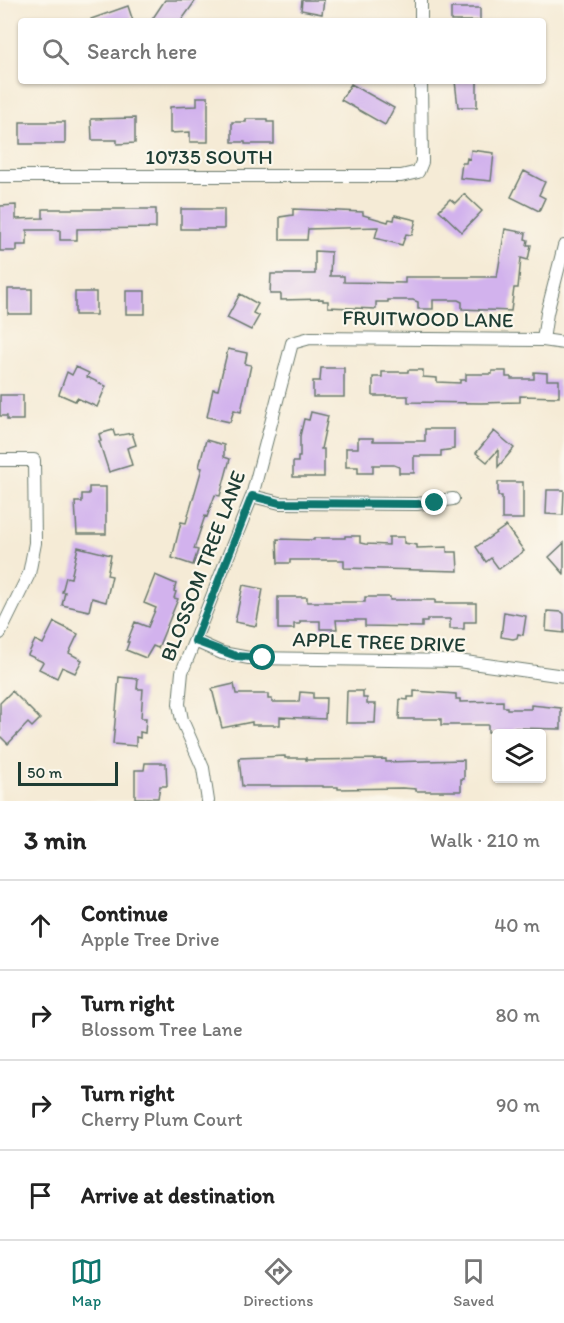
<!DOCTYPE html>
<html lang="en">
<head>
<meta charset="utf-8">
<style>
  body { margin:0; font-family:Itim,sans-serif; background:#f6f6f6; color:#222 }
  .controls { position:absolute; right:18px; bottom:18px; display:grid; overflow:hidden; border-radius:6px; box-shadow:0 2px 4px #0004 }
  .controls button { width:54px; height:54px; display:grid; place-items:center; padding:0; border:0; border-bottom:2px solid #e0e0e0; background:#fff; color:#222; font:30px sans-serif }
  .scale { position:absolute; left:18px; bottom:15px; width:100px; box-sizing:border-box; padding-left:6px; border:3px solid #1f3d34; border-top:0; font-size:16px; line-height:21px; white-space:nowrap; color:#1f3d34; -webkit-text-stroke:4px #fbf7ec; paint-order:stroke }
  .stop { position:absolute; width:18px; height:18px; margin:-14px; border:4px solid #0f766e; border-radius:50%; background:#fff }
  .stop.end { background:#0f766e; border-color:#fff; box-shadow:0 2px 6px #0008 }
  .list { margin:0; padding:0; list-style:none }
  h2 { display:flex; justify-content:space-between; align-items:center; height:78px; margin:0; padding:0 24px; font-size:26px }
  h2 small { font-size:20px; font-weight:400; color:#767676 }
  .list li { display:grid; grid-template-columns:39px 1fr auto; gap:18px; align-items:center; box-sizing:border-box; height:90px; padding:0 24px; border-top:2px solid #e0e0e0 }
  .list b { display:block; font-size:22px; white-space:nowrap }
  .list p { margin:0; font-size:20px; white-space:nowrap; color:#767676 }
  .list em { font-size:20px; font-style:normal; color:#767676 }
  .icon { flex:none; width:33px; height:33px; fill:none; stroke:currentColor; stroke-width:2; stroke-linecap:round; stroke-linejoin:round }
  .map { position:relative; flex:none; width:564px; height:801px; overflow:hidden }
  .search { position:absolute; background:#fff; box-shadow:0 2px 4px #0004; left:18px; right:18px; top:18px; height:66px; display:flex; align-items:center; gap:15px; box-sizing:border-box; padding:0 21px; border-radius:6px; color:#767676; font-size:22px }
  .sheet { height:438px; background:#fff }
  nav { display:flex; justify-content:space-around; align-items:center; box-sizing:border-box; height:84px; border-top:2px solid #e0e0e0; background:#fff; font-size:16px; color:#767676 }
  nav a { display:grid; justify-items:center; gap:3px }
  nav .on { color:#0f766e }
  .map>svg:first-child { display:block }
  .building { fill:#d2b2ed }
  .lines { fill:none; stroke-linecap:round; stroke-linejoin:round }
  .minor-casing { stroke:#6a7a6d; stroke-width:14 }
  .minor { stroke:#fff; stroke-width:12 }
  .route { stroke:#0f766e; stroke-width:8 }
  .labels { text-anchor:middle; stroke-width:4.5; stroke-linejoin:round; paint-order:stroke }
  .street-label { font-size:21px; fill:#1f3d34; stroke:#fbf7ec }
</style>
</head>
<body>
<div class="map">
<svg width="564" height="801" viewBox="0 0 564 801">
  <rect width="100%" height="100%" fill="#fbf7ec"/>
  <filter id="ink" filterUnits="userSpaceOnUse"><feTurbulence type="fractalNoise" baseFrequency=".0167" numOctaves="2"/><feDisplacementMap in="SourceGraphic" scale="12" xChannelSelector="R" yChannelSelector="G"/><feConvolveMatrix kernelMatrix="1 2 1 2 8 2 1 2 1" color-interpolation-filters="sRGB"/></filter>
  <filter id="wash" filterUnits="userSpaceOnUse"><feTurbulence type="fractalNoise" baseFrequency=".008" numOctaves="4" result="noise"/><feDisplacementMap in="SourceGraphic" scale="24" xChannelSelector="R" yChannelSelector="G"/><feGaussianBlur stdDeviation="1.35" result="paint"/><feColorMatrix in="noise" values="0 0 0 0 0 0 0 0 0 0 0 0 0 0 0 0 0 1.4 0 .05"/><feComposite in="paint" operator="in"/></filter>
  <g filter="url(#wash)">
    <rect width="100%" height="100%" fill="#f5ebd6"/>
    <g id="blocks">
      <path class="building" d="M 165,0 L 196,0 L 181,21 L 151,21 Z
        M 302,0 L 324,0 L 322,14 L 301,10 Z
        M 128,6 L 133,21 L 91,21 L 91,19 Z
        M 451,8 L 480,8 L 480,21 L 451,21 Z
        M 455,81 L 477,81 L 477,107 L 458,107 Z
        M 351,84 L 394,108 L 385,125 L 341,100 Z
        M 197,97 L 208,97 L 208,142 L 190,142 L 190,132 L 170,133 L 170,107 L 197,106 Z
        M 135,118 L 135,143 L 117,144 L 117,140 L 92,140 L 91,119 Z
        M 246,119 L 267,119 L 267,122 L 274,122 L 274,144 L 245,144 L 245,142 L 232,142 L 232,122 L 246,122 Z
        M 20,122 L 65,122 L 65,144 L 20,144 Z
        M 471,150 L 494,153 L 491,181 L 460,178 L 462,163 L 466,163 L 467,158 L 470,159 Z
        M 524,171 L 545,182 L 539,195 L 545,198 L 539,211 L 511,197 Z
        M 464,194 L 482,211 L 462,232 L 439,210 L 450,199 L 455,203 Z
        M 16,205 L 16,219 L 43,218 L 43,209 L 156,209 L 156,228 L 77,229 L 77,240 L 60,240 L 60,230 L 27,230 L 27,245 L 17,245 L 17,251 L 0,251 L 0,206 Z
        M 181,209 L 224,209 L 224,229 L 181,229 Z
        M 293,209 L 363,212 L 363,215 L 388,222 L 389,219 L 394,220 L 395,215 L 416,220 L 412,235 L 406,234 L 402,245 L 375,238 L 378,227 L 308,229 L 307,240 L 280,240 L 280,217 L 293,215 Z
        M 505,229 L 526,233 L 525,239 L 528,240 L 527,245 L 531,245 L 528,260 L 521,258 L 518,288 L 514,288 L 511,311 L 462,309 L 462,302 L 458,300 L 433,300 L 433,309 L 418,309 L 418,302 L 413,300 L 388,300 L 388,302 L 376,302 L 376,309 L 328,307 L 328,301 L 323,301 L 323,299 L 281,300 L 281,294 L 270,294 L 271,274 L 315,274 L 315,251 L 331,252 L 330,276 L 344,276 L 344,282 L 405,283 L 405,277 L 497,277 Z
        M 8,289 L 32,289 L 32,314 L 8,314 Z
        M 126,291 L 145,291 L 145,314 L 126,314 Z
        M 75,292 L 96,292 L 96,315 L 75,315 Z
        M 240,294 L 258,304 L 253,313 L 259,316 L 251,330 L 227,318 Z
        M 228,349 L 247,353 L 245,364 L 251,365 L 241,412 L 234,410 L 230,422 L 207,417 L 213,389 L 218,390 Z
        M 76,367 L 89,373 L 87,377 L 106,386 L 97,407 L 77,398 L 75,401 L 59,394 L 67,372 L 72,375 Z
        M 321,368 L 344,368 L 344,397 L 313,397 L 313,381 L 320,381 Z
        M 408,370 L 423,370 L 423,377 L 437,378 L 437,382 L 460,383 L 460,380 L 466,380 L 466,374 L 492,374 L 492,371 L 506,371 L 506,377 L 511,377 L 511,379 L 534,379 L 534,372 L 547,373 L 547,380 L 559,380 L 559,397 L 520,396 L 520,402 L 481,403 L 408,402 L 408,396 L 373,396 L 373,377 L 382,377 L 382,372 L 408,372 Z
        M 0,395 L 23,395 L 23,420 L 7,420 L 7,416 L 0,416 Z
        M 311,412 L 328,416 L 321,449 L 324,449 L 324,477 L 293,477 L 293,462 L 298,462 L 298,457 L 300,457 L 300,436 L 304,419 L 309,420 Z
        M 425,429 L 454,429 L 454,449 L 441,451 L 441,456 L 414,456 L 414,473 L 399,473 L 399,467 L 394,465 L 373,465 L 373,473 L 358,473 L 358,467 L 346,467 L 346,448 L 358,448 L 358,438 L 373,438 L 373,441 L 425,441 Z
        M 113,430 L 115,436 L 132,433 L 136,445 L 127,448 L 132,465 L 109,472 L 99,441 L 101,441 L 99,434 Z
        M 494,431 L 514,448 L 498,467 L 498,450 L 487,462 L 476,453 Z
        M 206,440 L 224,445 L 224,457 L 230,459 L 220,496 L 215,495 L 207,517 L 205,516 L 194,549 L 198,550 L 193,565 L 172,558 L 181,522 L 186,523 L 202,468 L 199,467 Z
        M 498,482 L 523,482 L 523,519 L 502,519 L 502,496 L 498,496 Z
        M 89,487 L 106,487 L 106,534 L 77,534 L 75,502 L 82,502 L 82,494 L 89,494 Z
        M 547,490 L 564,490 L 563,515 L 546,514 Z
        M 506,526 L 524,551 L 499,569 L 491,558 L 486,562 L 476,547 Z
        M 345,536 L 360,536 L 360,543 L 365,544 L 389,545 L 389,537 L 404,537 L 404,543 L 417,545 L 417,548 L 447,547 L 447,552 L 457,552 L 458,571 L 344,568 L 344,560 L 290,560 L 290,563 L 278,563 L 277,539 L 314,540 L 314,538 L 345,538 Z
        M 564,543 L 564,574 L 549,557 Z
        M 78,547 L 111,555 L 107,575 L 112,576 L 106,602 L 92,598 L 89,611 L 62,605 L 65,592 L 62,592 L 66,577 L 71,578 Z
        M 155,575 L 176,584 L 174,591 L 176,592 L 174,598 L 178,599 L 158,648 L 153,646 L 146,658 L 126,650 L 129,642 L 127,642 L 135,622 L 148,627 L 156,608 L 144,603 Z
        M 243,585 L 263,589 L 256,626 L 235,622 Z
        M 278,597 L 307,597 L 307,602 L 365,602 L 365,597 L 390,597 L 390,600 L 435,600 L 435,603 L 476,603 L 476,622 L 464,622 L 464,629 L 450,629 L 450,619 L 427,619 L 427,622 L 422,622 L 422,627 L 365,626 L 365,620 L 336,620 L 337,629 L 320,629 L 320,621 L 300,621 L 300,624 L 294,624 L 294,629 L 278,629 Z
        M 547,611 L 562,612 L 564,614 L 564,633 L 546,631 Z
        M 504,612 L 526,616 L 523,635 L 518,634 L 517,638 L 513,639 L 501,637 Z
        M 54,622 L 78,634 L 69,653 L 82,660 L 75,673 L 62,667 L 57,678 L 39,669 L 43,662 L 28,655 L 35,640 L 43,644 Z
        M 119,677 L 138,679 L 137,689 L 143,689 L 141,718 L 146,718 L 145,733 L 140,732 L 140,738 L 136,737 L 136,746 L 113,744 Z
        M 234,684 L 236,694 L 268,694 L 268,699 L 272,699 L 272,702 L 299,702 L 300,692 L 313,693 L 313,698 L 326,698 L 325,719 L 280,717 L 280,725 L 252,725 L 252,722 L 222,728 L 212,689 Z
        M 12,691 L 40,719 L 32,727 L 28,723 L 8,744 L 0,736 L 0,703 Z
        M 347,691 L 363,691 L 363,698 L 367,698 L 367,704 L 376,704 L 375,723 L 346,723 Z
        M 414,691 L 456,694 L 456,699 L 460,699 L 460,702 L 503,701 L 503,707 L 507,707 L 507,709 L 531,709 L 531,705 L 561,708 L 561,729 L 515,728 L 515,732 L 488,732 L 488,725 L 441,725 L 441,719 L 399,719 L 400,699 L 408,700 L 408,697 L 414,697 Z
        M 285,756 L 285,758 L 306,758 L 306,760 L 386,759 L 386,762 L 464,760 L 464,779 L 461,779 L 461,791 L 416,791 L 416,789 L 402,788 L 338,789 L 338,787 L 323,787 L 323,786 L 242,786 L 239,758 Z
        M 145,763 L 166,763 L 167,786 L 160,786 L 158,798 L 135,798 L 135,770 L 144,770 Z"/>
    </g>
  </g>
  <g filter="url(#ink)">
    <use href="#blocks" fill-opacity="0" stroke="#6a7a6d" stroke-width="1.5"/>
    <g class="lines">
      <defs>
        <path id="minor" d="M 421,0 L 421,21
          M 0,176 L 401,176 L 418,172 L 422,162 L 421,81
          M 543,340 L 547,313 L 564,246
          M 0,460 L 34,460 L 35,543 L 29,574 L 0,633
          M 252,496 L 280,503 L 417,504 L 453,499
          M 195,641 L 222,653 L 249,658 L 458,661 L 564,676
          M 208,801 L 203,768 L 182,720 L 179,704 L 182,672 L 252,496 L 292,343 L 310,338 L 543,340 L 564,343"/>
      </defs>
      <use href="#minor" class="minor-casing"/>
      <use href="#minor" class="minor"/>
    </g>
  </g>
  <g class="lines" filter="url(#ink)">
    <path class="route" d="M 263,658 L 236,656 L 195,641 L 252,496 L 280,503 L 417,504 L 435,503"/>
  </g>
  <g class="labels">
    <g class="street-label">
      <text x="209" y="164">10735 SOUTH</text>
      <text transform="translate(428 319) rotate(1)" y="7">FRUITWOOD LANE</text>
      <text transform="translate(203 566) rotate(-69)" y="7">BLOSSOM TREE LANE</text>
      <text transform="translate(379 642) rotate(2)" y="7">APPLE TREE DRIVE</text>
    </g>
  </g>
</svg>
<div class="controls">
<button><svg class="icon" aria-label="layers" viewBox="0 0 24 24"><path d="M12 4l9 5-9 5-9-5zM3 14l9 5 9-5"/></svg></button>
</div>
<div class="scale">50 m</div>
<div class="stop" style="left:263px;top:658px"></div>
<div class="stop end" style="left:435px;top:503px"></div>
<div class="search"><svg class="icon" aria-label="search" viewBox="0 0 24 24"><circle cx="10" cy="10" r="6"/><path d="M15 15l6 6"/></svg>Search here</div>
</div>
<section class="sheet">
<h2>3 min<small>Walk · 210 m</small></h2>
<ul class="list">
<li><svg class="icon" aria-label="ahead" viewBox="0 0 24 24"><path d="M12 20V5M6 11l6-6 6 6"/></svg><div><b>Continue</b><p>Apple Tree Drive</p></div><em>40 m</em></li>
<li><svg class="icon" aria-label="right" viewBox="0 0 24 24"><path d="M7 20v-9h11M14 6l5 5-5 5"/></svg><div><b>Turn right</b><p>Blossom Tree Lane</p></div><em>80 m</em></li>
<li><svg class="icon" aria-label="right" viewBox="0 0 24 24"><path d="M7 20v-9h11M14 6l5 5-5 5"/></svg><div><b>Turn right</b><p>Cherry Plum Court</p></div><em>90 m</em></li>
<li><svg class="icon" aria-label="arrive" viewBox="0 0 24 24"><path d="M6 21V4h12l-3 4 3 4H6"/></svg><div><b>Arrive at destination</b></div></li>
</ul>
</section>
<nav>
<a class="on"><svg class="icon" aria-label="map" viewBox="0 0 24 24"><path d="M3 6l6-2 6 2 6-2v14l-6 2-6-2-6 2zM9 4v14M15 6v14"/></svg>Map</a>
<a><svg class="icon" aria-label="directions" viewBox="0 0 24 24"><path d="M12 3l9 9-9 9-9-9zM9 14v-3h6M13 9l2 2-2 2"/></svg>Directions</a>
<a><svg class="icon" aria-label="saved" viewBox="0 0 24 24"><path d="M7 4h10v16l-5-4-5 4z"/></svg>Saved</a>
</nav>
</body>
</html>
